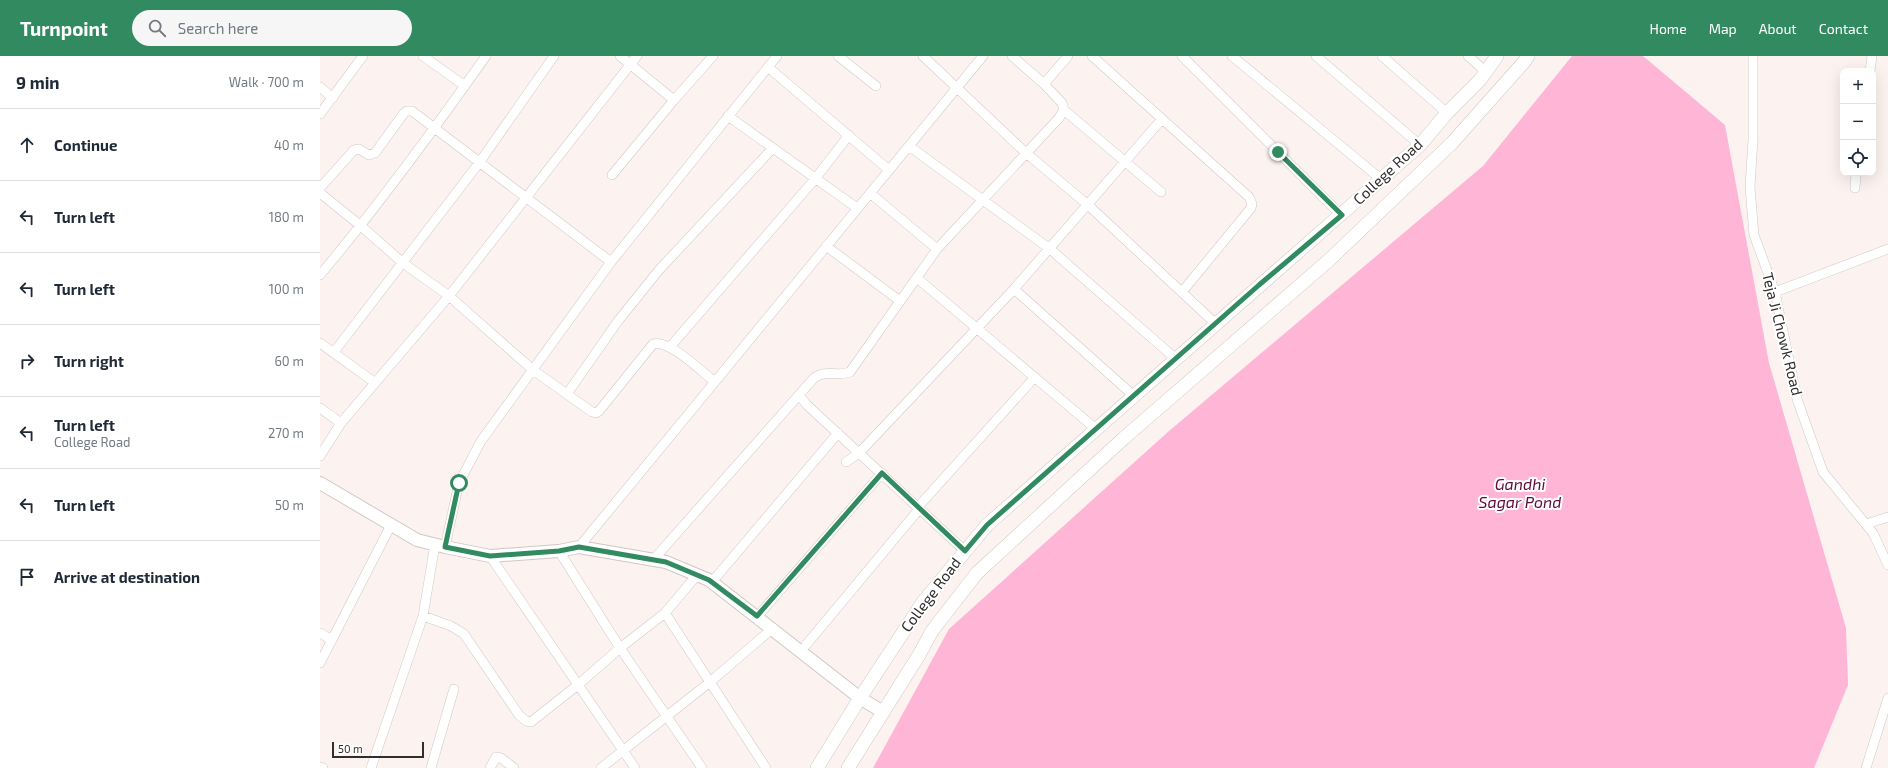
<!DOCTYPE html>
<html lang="en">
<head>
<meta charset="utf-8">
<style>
  body { margin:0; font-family:"Exo 2",sans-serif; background:#f6f6f7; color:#1f2937 }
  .controls { position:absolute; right:12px; top:12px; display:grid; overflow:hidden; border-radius:8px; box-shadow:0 4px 16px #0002 }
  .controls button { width:36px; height:36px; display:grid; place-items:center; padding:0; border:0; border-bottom:1px solid #e0e1e3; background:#fff; color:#1f2937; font:20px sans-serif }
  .scale { position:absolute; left:12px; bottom:10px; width:92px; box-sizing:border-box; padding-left:4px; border:2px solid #312e2d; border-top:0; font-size:11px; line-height:14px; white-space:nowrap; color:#312e2d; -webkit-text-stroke:3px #fff; paint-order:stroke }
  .stop { position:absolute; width:12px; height:12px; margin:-9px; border:3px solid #328b60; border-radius:50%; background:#fff }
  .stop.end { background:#328b60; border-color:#fff; box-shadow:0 1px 4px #0008 }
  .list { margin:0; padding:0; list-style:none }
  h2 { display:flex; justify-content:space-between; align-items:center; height:52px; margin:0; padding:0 16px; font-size:17px }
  h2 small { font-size:13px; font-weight:400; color:#747a83 }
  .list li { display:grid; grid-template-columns:26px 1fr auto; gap:12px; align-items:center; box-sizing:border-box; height:72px; padding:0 16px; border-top:1px solid #e0e1e3 }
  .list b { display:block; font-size:15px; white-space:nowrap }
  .list p { margin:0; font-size:13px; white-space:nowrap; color:#747a83 }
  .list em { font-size:13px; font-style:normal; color:#747a83 }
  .icon { flex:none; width:22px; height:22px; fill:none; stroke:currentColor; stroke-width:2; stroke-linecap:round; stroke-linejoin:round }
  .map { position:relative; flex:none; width:1568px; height:712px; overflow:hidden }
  header { display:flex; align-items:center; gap:24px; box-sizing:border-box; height:56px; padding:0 20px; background:#328b60; color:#fff }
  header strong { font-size:19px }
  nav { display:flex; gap:22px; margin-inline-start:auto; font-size:14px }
  .search { width:280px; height:36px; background:#f6f6f7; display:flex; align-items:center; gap:10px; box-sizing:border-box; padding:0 14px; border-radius:22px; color:#747a83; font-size:15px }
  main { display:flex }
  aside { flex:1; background:#fff }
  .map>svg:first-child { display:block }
  .water { fill:#feb5d6 }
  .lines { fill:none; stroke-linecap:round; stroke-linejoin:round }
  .minor-casing { stroke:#cfc8c5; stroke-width:10 }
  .tertiary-casing { stroke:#cfc8c5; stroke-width:14 }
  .secondary-casing { stroke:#cfc8c5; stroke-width:14 }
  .minor { stroke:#fff; stroke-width:9 }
  .tertiary { stroke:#fff; stroke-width:12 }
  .secondary { stroke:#fff; stroke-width:13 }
  .route { stroke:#328b60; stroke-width:5 }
  .labels { text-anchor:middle; stroke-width:4; stroke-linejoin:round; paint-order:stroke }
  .street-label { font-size:15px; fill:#312e2d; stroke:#fff }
  .water-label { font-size:16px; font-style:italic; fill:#600c3d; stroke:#fff }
</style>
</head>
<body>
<header>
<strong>Turnpoint</strong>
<div class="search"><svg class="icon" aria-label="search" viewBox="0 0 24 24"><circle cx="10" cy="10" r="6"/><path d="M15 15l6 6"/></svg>Search here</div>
<nav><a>Home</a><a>Map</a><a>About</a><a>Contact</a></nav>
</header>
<main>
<aside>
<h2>9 min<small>Walk · 700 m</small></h2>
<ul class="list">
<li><svg class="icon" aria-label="ahead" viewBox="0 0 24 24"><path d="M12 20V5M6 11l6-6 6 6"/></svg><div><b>Continue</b></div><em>40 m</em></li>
<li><svg class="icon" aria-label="left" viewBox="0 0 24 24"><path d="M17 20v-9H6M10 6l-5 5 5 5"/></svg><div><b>Turn left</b></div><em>180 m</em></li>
<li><svg class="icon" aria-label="left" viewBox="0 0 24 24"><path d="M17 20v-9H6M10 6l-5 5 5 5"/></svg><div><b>Turn left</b></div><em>100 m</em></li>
<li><svg class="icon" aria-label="right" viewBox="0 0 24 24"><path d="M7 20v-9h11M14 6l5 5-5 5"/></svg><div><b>Turn right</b></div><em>60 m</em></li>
<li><svg class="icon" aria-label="left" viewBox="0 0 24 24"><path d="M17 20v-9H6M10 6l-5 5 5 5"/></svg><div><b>Turn left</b><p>College Road</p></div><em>270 m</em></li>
<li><svg class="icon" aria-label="left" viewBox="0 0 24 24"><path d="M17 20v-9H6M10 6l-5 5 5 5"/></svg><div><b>Turn left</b></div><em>50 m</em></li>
<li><svg class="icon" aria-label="arrive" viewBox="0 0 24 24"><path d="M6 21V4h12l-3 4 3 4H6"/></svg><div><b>Arrive at destination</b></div></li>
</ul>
</aside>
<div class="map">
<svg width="1568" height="712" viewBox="0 0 1568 712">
  <rect width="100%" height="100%" fill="#fcf3f1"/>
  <path class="water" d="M 1252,0 L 1323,0 L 1405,69 L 1449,307 L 1526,572 L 1528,629 L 1494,712 L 553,712 L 629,573 L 849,375 L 1163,110 Z"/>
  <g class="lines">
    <defs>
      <path id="minor" d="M 103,0 L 145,30
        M 300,0 L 354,44 L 393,0
        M 518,0 L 556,30
        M 603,0 L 706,97 L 768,149 L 896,268
        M 692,0 L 724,28 L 748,0
        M 772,0 L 929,141 L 932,148 L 931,152 L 862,236
        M 862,0 L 1021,159
        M 912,0 L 1062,124
        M 996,0 L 1100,89
        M 1062,0 L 1127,57
        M 1148,0 L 1166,16
        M 1433,0 L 1433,83 L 1430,131 L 1434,179 L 1455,236 L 1477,343 L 1503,416 L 1553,477 L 1568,509
        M 449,12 L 569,114
        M 1550,15 L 1552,0
        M 0,31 L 13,42
        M 744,54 L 841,136
        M 0,58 L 43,0
        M 408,60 L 537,152
        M 589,90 L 730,193 L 856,303
        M 292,119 L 354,44
        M 0,132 L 34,94 L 39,93 L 49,99 L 55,97 L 84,57 L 87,55 L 92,55 L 291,206
        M 1535,132 L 1536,117
        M 0,137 L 41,170 L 83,207 L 129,240 L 213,314 L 272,356 L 276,357 L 279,355 L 333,288 C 349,283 382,316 395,326
        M 550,137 L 617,193
        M 506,190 L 580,245
        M 0,219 C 59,149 113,75 166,0
        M 597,222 L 776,373
        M 694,233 L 814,340
        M 1455,236 L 1568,193
        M 0,287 L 54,326
        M 350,291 L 495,123 L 529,79
        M 14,296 L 159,107 L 234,0
        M 247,338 L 298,265 L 339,214 L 453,92
        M 479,339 L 487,349 L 645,495
        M 0,352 L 21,367
        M 0,400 L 21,367 L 129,240 L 317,0
        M 526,406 L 539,397 L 694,233 L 842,63
        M 1546,468 L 1568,461
        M 125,491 L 139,427 L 161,385 L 291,206 L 457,0
        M 259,491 L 663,0
        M 239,495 L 300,592 L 382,712
        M 170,500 L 315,712
        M 333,504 L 494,322 C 506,313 518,321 530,316 L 617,193 L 739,62 L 744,54 L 742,47 L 724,28
        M 392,526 L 518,377
        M 345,557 L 446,712
        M 103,560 L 131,570 L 144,578 L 199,659 L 206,665 L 211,666 L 259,628 L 300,592 L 345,557 L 377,519
        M 437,561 L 562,417
        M 0,577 L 12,584
        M 486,589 L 600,452 L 598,451 L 715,321
        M 0,607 L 71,469
        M 0,711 L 3,712
        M 51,712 L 103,560 L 115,488
        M 111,712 L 134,633
        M 170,712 L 176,701 L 181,702 L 194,712
        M 281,712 L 390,626 L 453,572
        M 1546,712 L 1568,642"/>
      <path id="tertiary" d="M 0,427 L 97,484 L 125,491 L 170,500 L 239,495 L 259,491 L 346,506 L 389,524 L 540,642 L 563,656"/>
      <path id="secondary" d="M 497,712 L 540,642 L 603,546 L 667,469 L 1100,89 L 1127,57 L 1160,24 L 1177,0
        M 528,712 L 599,599 L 612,575 L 657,517 L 804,382 L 1008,205 L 1132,87 L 1204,6 L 1208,0"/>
    </defs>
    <use href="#minor" class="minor-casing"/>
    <use href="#tertiary" class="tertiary-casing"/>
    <use href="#secondary" class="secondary-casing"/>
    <use href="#minor" class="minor"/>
    <use href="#tertiary" class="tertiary"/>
    <use href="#secondary" class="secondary"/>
  </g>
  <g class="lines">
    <path class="route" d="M 139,427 L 125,491 L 170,500 L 239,495 L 259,491 L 346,506 L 389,524 L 437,560 L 562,417 L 645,495 L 667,469 L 939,229 L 1022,159 L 958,96"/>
  </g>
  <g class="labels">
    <g class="street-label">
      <text transform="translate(1068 116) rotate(-43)" y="5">College Road</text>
      <text transform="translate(1462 278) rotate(76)" y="5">Teja Ji Chowk Road</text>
      <text transform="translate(611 539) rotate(-53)" y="5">College Road</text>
    </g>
    <g class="water-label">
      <text x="1200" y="434">Gandhi<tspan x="1200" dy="18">Sagar Pond</tspan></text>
    </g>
  </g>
</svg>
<div class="controls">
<button>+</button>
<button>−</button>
<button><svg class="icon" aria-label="locate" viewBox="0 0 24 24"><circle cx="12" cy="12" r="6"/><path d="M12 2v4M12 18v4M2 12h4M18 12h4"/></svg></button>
</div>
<div class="scale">50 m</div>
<div class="stop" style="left:139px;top:427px"></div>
<div class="stop end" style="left:958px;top:96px"></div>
</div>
</main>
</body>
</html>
